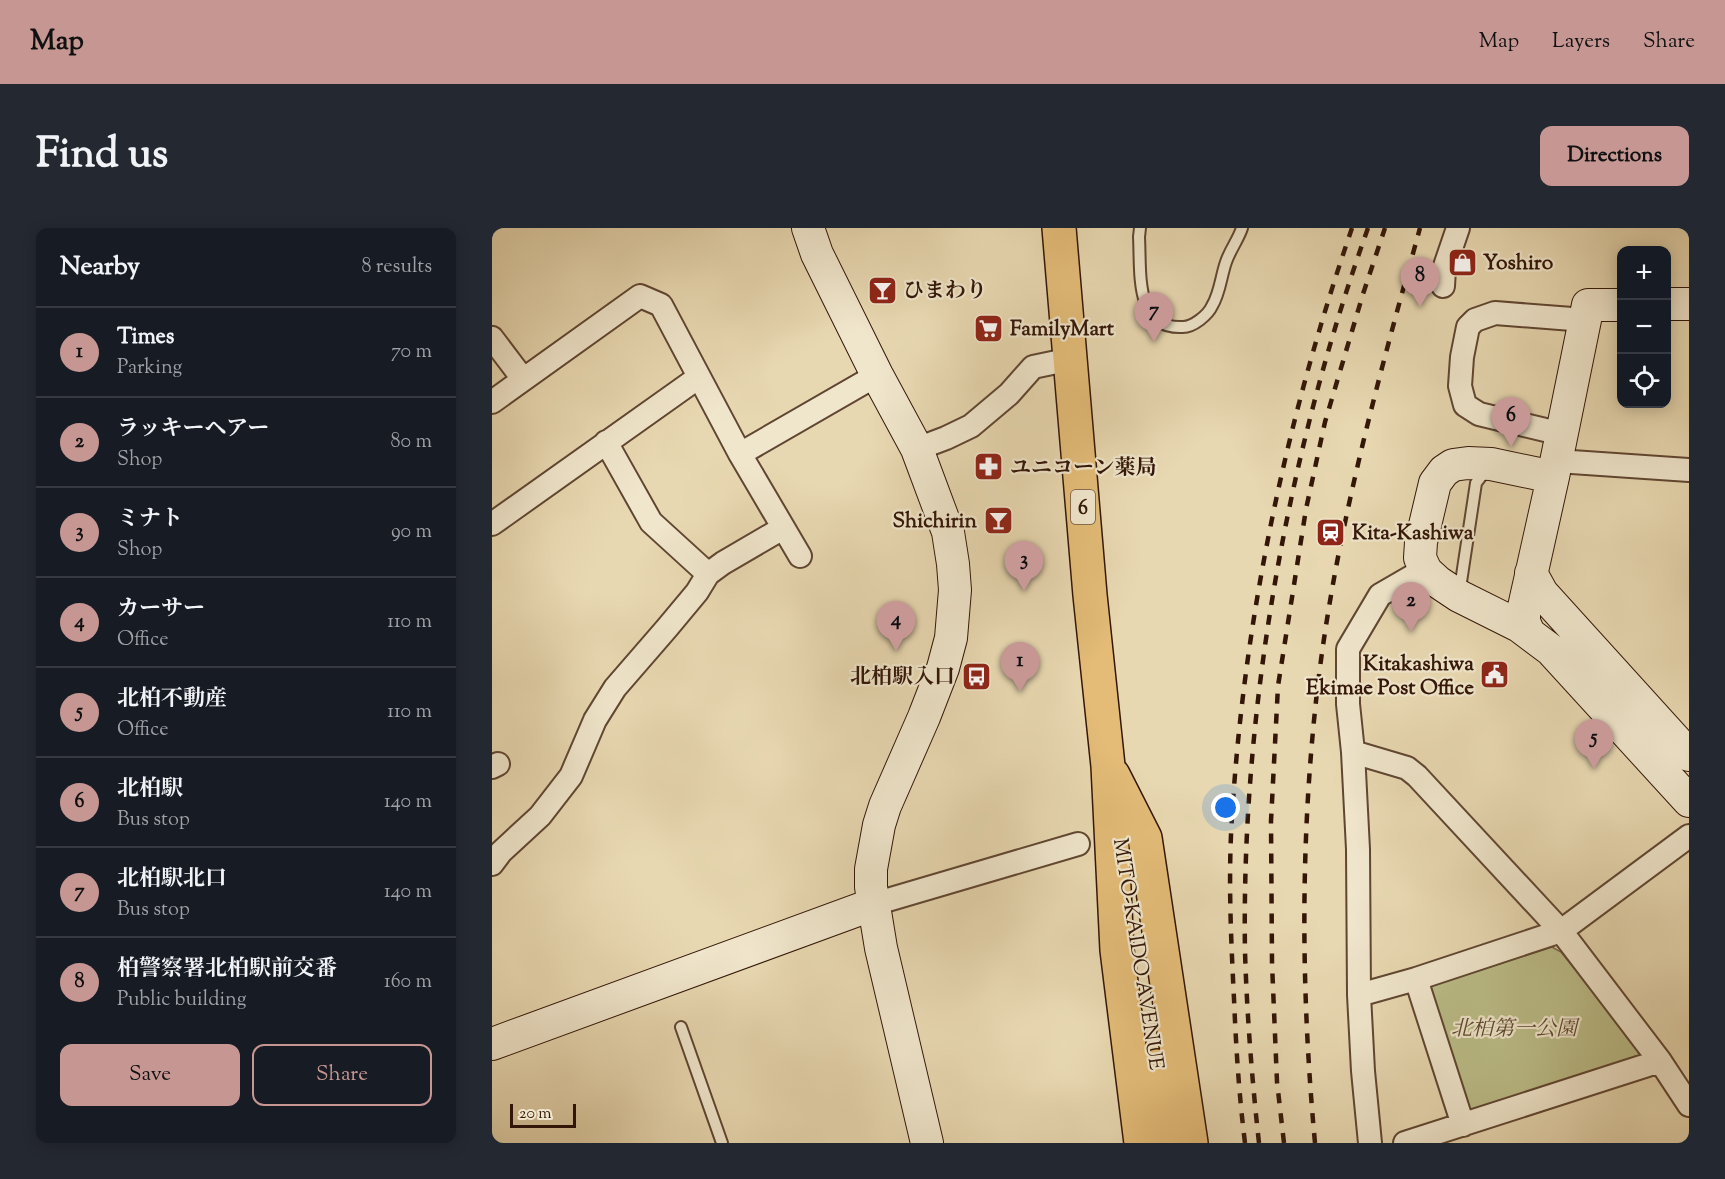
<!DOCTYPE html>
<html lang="en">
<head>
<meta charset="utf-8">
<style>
  body { margin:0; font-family:"Sorts Mill Goudy","Noto Serif JP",serif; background:#242831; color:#f1f3f6 }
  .controls { position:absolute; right:18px; top:18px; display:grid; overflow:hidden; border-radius:12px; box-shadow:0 3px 15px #0003 }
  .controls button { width:54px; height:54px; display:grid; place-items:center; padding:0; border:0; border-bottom:2px solid #363941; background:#171b24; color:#f1f3f6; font:30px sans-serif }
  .scale { position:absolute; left:18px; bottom:15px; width:66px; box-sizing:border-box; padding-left:6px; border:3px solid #331608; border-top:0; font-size:16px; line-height:21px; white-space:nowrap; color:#331608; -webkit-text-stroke:4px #f0e6cc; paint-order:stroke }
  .you { position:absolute; left:734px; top:580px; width:21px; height:21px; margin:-15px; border:4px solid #fff; border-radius:50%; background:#1a73e8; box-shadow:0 0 0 9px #1a73e833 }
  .badge { display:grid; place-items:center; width:39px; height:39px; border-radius:50%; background:#c59692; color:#111; font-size:20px; font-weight:700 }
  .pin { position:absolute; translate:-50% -50px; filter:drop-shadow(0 2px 3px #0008) }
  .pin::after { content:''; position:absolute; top:32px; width:21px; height:18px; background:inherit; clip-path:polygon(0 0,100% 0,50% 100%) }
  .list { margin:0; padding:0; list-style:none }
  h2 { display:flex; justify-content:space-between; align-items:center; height:78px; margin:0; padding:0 24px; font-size:26px }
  h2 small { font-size:20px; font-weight:400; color:#9ea1a6 }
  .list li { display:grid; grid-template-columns:39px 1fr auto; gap:18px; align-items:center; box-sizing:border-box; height:90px; padding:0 24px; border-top:2px solid #363941 }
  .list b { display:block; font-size:22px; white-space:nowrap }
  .list p { margin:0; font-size:20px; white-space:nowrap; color:#9ea1a6 }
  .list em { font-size:20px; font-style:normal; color:#9ea1a6 }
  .actions { display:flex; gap:12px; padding:18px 24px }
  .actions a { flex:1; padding:14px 0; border:2px solid #c59692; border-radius:12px; text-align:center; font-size:21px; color:#c59692 }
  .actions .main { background:#c59692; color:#111 }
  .icon { flex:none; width:33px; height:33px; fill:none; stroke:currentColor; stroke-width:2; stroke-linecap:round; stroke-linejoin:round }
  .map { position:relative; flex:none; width:1197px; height:915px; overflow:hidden; border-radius:12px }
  header { display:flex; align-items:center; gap:36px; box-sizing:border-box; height:84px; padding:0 30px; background:#c59692; color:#111 }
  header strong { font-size:28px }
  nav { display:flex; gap:33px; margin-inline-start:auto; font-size:21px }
  .intro { display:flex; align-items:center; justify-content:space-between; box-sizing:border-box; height:144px; padding:0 36px }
  h1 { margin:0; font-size:42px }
  .button { padding:15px 27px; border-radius:12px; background:#c59692; color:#111; font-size:21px; font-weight:700 }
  main { display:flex; gap:36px; padding:0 36px }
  aside { flex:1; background:#171b24; border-radius:12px; box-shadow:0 3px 15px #0003 }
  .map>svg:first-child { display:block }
  .green { fill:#bbbd88; stroke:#776a48; stroke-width:1.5 }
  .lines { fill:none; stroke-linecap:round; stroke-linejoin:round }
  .lane-casing { stroke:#604632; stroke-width:14 }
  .street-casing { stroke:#604632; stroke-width:26 }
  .secondary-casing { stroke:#331608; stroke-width:34 }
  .highway-casing { stroke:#331608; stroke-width:36 }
  .lane { stroke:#f0e6cc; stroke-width:10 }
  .street { stroke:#f0e6cc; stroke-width:22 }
  .secondary { stroke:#f0e6cc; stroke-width:32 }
  .highway { stroke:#e4bc78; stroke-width:33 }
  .rail { stroke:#331608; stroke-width:4.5; stroke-dasharray:10 10; stroke-linecap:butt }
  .labels { text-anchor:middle; stroke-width:4.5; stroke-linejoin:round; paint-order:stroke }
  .shield { fill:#f0e6cc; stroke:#6c5443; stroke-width:1.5 }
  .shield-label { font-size:20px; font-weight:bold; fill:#331608 }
  .poi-label { font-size:21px; font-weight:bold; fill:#331608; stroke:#f0e6cc; text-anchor:start }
  .street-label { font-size:21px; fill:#331608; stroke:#f0e6cc }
  .park-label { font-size:21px; font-style:italic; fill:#5c482e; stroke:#f0e6cc }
</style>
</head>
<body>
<header>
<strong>Map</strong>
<nav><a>Map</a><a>Layers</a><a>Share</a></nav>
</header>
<div class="intro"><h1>Find us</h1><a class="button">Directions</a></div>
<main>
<aside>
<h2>Nearby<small>8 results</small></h2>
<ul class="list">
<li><span class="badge">1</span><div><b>Times</b><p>Parking</p></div><em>70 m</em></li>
<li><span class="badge">2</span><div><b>ラッキーヘアー</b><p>Shop</p></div><em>80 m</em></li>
<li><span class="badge">3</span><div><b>ミナト</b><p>Shop</p></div><em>90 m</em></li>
<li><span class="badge">4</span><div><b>カーサー</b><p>Office</p></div><em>110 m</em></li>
<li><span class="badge">5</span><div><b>北柏不動産</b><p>Office</p></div><em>110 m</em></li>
<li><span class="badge">6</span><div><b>北柏駅</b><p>Bus stop</p></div><em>140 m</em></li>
<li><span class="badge">7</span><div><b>北柏駅北口</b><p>Bus stop</p></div><em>140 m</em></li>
<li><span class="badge">8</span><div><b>柏警察署北柏駅前交番</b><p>Public building</p></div><em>160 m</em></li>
</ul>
<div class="actions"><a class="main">Save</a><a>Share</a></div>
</aside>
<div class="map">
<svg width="1197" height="915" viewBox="0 0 1197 915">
  <rect width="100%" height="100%" fill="#e8d8b1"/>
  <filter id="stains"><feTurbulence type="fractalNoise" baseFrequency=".00333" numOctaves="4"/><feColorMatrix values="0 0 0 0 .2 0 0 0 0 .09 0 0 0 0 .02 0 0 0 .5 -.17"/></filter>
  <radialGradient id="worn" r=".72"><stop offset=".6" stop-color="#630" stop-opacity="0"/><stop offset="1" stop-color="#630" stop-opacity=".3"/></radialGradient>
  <path class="green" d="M 1060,719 L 1069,724 L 1148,821 L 1145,830 L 979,883 L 971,877 L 935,765 L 941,757 Z"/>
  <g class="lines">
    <defs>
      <path id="lane" d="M 648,0 L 647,9 C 649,44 642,102 691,99 C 701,99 716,87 720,78 C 728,65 729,48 734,34 C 738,22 746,12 750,0
        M 972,364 L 969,354 L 984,255 L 995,241
        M 189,799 L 230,915"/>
      <path id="street" d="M 951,58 L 952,41 L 966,0
        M 0,110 L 31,151
        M 0,174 L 148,68 L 169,77 L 248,226 L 385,147
        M 1070,206 L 987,186 L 973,177 L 968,158 L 970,129 L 976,99 L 983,92 L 1003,85 L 1093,92
        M 114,214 L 159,294 L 216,346
        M 425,221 L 454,210 L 479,198 L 517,166 L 541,139 L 579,131
        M 248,226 L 308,328
        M 1065,233 L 1197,242
        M 0,296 L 207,149
        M 861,524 L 915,540 L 925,548 L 1069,703 L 1168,833 L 1197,877
        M 0,539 L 6,536
        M 0,636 L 9,624 L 48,588 L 79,548 L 103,492 L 123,460 L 175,400 L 205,364 L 216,346 L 231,335 L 291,300
        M 382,676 L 586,616
        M 924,751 L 971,897
        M 867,767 L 924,751 L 1069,703 L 1197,608
        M 878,915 L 871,843 L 867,767 L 866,621 L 861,524 L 856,476 L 856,421 L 888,367 L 933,341
        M 913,915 L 1168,833"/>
      <path id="secondary" d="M 316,0 L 325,26 L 385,147 L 425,221 L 456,304 L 461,336 L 463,362 L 459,410 L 451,440 L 432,489 L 393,578 L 387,597 L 379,641 L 379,659 L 389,720 L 435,915
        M 1174,76 L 1197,76
        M 1061,249 L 999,236 L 976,235 L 961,237 L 952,243 L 943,255 L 929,314 L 928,330 L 934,343 L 946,354 L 967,368 L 1027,398 L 1059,422 L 1197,573
        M 1039,345 L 1050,365 L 1197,527
        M 1036,403 L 1032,394 L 1032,379 L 1061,249 L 1096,77 L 1130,77
        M 0,816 L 382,676"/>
      <path id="highway" d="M 567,0 L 598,367 L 616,538 L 625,722 L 649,915
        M 621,547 L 653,610 L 699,915
        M 665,838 L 675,915"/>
    </defs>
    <use href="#lane" class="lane-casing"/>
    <use href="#street" class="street-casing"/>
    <use href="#secondary" class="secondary-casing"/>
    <use href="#highway" class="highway-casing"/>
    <use href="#lane" class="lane"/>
    <use href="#street" class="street"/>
    <use href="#secondary" class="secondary"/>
    <use href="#highway" class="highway"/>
    <path class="rail" d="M 753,915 C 747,867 744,819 742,771 C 739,712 736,648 740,589 C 752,389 795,189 860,0
      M 767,915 C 760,852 755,788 753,724 C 749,484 795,226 876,0
      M 792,915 L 785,854 L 780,735 L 779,593 L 786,458 L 814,281 L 833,194 L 871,66 L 893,0
      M 823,915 C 809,765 808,614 825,464 C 843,306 886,152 928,0"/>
  </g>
  <defs>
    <symbol id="shop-square" viewBox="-11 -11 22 22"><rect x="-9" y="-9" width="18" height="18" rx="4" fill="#8f2418" stroke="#f0e6cc"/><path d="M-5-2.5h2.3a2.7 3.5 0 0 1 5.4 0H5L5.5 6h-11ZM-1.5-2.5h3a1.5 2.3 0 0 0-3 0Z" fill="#fff"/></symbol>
    <symbol id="bar-square" viewBox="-11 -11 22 22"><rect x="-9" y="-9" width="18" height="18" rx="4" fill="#8f2418" stroke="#f0e6cc"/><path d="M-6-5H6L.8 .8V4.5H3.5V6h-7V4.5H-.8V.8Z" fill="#fff"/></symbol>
    <symbol id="supermarket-square" viewBox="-11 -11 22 22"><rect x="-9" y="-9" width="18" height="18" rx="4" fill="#8f2418" stroke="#f0e6cc"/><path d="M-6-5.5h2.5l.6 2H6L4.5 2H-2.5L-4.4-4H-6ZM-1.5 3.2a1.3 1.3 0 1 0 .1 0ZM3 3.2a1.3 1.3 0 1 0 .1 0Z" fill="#fff"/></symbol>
    <symbol id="pharmacy-square" viewBox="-11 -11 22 22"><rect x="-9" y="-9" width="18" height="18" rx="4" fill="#8f2418" stroke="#f0e6cc"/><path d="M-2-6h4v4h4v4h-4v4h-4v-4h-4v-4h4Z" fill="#fff"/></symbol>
    <symbol id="station-square" viewBox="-11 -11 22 22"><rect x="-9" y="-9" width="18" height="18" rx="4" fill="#8f2418" stroke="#f0e6cc"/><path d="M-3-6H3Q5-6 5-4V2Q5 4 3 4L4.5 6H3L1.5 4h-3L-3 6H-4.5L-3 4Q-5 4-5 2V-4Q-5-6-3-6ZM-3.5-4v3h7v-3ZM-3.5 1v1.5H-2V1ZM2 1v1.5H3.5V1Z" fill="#fff"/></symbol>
    <symbol id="civic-square" viewBox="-11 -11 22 22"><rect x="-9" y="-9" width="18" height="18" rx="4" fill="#8f2418" stroke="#f0e6cc"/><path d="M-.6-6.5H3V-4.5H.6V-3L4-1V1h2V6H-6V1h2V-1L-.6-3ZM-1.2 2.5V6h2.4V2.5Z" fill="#fff"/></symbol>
    <symbol id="bus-square" viewBox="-11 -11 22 22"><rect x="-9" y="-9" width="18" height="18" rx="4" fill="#8f2418" stroke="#f0e6cc"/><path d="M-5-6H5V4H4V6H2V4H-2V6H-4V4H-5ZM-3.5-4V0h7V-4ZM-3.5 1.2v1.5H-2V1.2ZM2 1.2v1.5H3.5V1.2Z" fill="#fff"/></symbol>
  </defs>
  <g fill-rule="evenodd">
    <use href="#shop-square" x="954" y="18" width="33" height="33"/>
    <use href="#bar-square" x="374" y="46" width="33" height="33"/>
    <use href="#supermarket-square" x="480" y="84" width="33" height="33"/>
    <use href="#pharmacy-square" x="480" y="222" width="33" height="33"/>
    <use href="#bar-square" x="490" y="276" width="33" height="33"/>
    <use href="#station-square" x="822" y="288" width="33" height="33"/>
    <use href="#civic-square" x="986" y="430" width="33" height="33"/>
    <use href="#bus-square" x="468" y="432" width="33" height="33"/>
  </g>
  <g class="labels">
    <rect class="shield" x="579" y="262" width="24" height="34" rx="4.5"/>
    <g class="shield-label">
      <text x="591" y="286">6</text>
    </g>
    <g class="poi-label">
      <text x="991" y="41">Yoshiro</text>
      <text x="411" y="69">ひまわり</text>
      <text x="518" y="107">FamilyMart</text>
      <text x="518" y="246">ユニコーン薬局</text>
      <text x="485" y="299" text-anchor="end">Shichirin</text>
      <text x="860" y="311">Kita-Kashiwa</text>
      <text x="982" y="442" text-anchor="end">Kitakashiwa<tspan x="982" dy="24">Ekimae Post Office</tspan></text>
      <text x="463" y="455" text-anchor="end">北柏駅入口</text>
    </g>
    <g class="street-label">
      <text transform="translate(647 726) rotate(81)" y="7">MITO-KAIDO AVENUE</text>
    </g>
    <g class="park-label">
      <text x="1022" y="807">北柏第一公園</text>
    </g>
  </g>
  <rect width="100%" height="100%" filter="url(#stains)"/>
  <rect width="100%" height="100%" fill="url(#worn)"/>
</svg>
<div class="controls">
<button>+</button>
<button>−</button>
<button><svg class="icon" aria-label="locate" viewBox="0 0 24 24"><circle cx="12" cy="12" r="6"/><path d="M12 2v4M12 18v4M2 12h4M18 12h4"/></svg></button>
</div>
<div class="scale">20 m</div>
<div class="you"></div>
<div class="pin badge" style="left:528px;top:464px">1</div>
<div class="pin badge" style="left:919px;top:404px">2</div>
<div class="pin badge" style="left:532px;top:363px">3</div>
<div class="pin badge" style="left:404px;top:423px">4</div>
<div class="pin badge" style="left:1102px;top:541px">5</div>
<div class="pin badge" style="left:1019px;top:219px">6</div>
<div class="pin badge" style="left:662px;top:114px">7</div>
<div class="pin badge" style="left:928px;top:79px">8</div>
</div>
</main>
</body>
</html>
